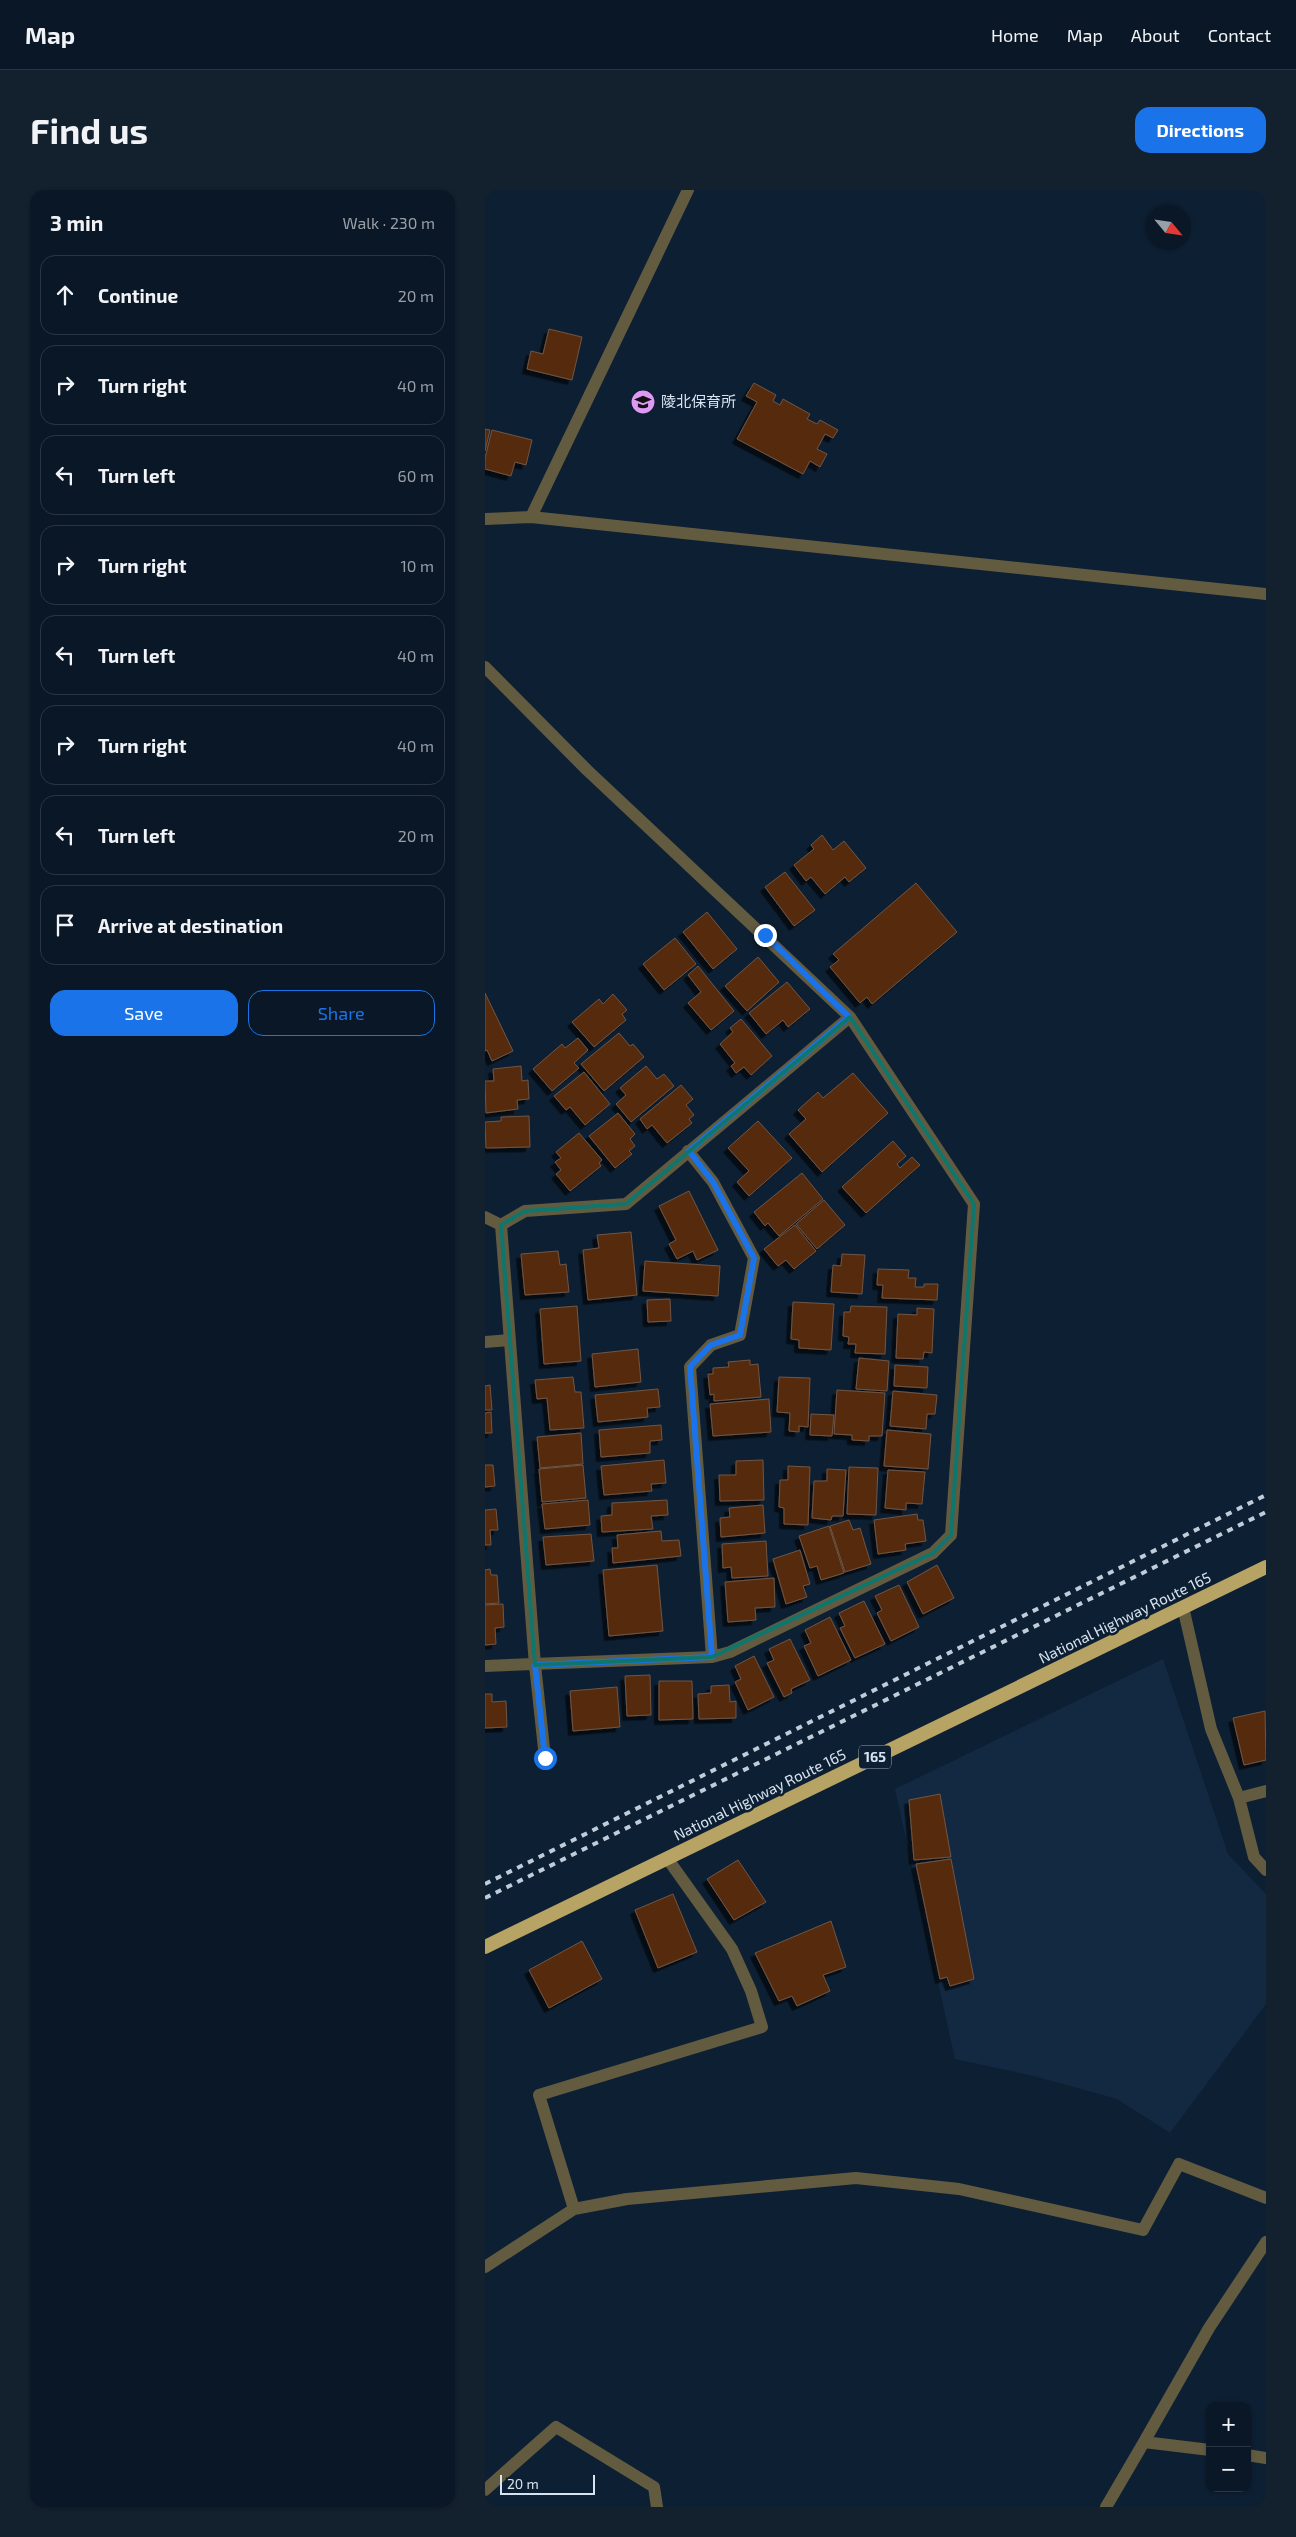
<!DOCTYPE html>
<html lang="en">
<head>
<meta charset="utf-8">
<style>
  body { margin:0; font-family:"Exo 2","Noto Sans JP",sans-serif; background:#13202e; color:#f1f3f6 }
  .controls { position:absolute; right:15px; bottom:15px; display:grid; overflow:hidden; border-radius:10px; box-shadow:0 1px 4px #0004 }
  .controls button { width:45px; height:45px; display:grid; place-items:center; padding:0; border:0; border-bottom:1px solid #2a3643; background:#0a1726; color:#f1f3f6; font:25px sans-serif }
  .compass { position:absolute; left:661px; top:15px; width:45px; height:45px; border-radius:50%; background:#0a1726; box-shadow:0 1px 4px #0004; rotate:119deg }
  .scale { position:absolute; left:15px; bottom:12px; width:95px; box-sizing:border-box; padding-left:5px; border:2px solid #d7e3f0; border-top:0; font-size:14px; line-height:18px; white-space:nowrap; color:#d7e3f0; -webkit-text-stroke:4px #0d1f32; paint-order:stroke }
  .stop { position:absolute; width:15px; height:15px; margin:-11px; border:4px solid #1a73e8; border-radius:50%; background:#fff }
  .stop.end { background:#1a73e8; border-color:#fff; box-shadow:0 1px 5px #0008 }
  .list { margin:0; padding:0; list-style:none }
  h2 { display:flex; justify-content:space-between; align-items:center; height:65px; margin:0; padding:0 20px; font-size:21px }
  h2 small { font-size:16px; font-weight:400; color:#999fa7 }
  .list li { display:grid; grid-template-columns:32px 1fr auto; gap:15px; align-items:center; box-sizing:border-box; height:80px; margin:0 10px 10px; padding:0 10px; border:1px solid #2a3643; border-radius:15px }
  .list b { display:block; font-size:19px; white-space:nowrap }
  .list em { font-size:16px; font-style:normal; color:#999fa7 }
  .actions { display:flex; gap:10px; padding:15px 20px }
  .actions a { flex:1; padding:11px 0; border:1px solid #1a73e8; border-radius:15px; text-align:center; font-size:18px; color:#1a73e8 }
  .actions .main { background:#1a73e8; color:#fff }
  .icon { flex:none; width:28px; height:28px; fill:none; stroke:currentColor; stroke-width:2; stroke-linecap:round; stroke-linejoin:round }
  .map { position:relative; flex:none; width:781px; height:2317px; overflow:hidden; border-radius:15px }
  header { display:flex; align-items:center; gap:30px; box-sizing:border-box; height:70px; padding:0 25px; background:#0a1726; border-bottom:1px solid #2a3643 }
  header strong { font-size:24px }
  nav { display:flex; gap:28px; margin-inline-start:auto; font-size:18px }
  .intro { display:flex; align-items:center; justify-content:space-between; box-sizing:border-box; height:120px; padding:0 30px }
  h1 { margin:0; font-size:35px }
  .button { padding:12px 22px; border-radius:15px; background:#1a73e8; color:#fff; font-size:18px; font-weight:700 }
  main { display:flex; gap:30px; padding:0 30px }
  aside { flex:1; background:#0a1726; border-radius:15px; box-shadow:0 1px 4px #0004 }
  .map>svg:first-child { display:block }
  .built { fill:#122941 }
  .building { fill:#562c0d; stroke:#705545; filter:url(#shadow) }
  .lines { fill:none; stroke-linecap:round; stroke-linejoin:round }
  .minor { stroke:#635b40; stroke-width:12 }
  .trunk { stroke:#b7a364; stroke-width:14 }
  .rail { stroke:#bfccda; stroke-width:4; stroke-dasharray:6 6; stroke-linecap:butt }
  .route { stroke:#1a73e8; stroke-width:6 }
  .marked { fill:none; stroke:#0f766e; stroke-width:4; stroke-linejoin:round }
  .labels { text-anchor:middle; stroke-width:5; stroke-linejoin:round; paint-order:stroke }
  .shield { fill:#0d1f32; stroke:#9aa8b7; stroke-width:1 }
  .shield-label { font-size:14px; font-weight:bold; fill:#d7e3f0 }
  .poi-label { font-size:15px; fill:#d7e3f0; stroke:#0d1f32; text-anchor:start }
  .street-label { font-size:15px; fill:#d7e3f0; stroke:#0d1f32 }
</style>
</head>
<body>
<header>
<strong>Map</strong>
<nav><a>Home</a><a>Map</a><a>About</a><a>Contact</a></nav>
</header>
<div class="intro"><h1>Find us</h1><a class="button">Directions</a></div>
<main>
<aside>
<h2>3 min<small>Walk · 230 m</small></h2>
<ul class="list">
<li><svg class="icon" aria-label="ahead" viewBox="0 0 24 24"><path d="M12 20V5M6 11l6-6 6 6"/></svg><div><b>Continue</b></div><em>20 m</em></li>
<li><svg class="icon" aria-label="right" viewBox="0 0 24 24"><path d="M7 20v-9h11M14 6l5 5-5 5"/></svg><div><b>Turn right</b></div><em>40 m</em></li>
<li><svg class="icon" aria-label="left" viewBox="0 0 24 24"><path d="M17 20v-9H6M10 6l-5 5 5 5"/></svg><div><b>Turn left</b></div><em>60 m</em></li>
<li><svg class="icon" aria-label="right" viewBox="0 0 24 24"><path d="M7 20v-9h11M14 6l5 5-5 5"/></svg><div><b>Turn right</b></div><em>10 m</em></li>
<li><svg class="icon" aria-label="left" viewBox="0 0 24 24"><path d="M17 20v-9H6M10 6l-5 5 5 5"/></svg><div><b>Turn left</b></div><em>40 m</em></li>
<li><svg class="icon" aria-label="right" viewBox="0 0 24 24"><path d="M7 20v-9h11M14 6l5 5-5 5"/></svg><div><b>Turn right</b></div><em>40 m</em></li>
<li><svg class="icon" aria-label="left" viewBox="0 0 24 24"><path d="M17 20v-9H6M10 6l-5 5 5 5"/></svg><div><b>Turn left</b></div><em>20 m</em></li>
<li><svg class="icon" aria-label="arrive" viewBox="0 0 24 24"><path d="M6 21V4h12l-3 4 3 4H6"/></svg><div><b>Arrive at destination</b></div></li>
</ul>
<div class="actions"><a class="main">Save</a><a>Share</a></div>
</aside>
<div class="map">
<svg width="781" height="2317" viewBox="0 0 781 2317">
  <defs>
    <filter id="shadow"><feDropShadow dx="-4.5" dy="4.5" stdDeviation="0" flood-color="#0009"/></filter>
  </defs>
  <rect width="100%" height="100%" fill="#0d1f32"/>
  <path class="built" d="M 678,1469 L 743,1664 L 781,1704 L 781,1814 L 685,1943 L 632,1909 L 549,1886 L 470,1869 L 410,1599 Z"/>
  <path class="building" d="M 64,139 L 97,147 L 87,190 L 42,179 L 46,161 L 58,164 Z
    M 269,193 L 291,205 L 288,211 L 295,215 L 298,209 L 325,224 L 322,229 L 332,234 L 335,230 L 353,240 L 348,248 L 340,244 L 332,259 L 342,264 L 335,277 L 325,271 L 318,284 L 252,249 L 272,212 L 261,206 Z
    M 0,239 L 5,240 L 0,261 Z
    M 7,240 L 47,250 L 41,275 L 30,272 L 26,286 L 0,279 L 0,268 Z
    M 337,645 L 348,660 L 359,651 L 381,678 L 364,692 L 360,687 L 340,704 L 326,687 L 321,691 L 309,675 L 329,659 L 326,655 Z
    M 300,682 L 330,720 L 309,736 L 280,697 Z
    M 431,693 L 472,742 L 387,814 L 382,807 L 375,813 L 345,777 L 354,770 L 348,764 Z
    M 222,722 L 252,759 L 228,779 L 198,742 Z
    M 190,748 L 211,774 L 179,800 L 158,774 Z
    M 273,767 L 294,792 L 262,821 L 240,796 Z
    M 213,776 L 249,821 L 226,840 L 203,813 L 216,802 L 203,785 Z
    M 302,792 L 325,819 L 303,837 L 298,830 L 281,844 L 264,823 Z
    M 0,803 L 28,861 L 7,871 L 2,860 L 0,861 Z
    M 128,804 L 142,820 L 137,824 L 141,830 L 109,857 L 87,832 L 114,809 L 118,814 Z
    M 256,829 L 287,866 L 266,885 L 259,877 L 251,883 L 246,876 L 250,873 L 235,854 L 248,842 L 245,838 Z
    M 134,843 L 145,856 L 148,854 L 159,867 L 119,901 L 96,874 Z
    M 93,848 L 103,860 L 89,873 L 94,878 L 67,901 L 48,879 L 77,854 L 80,858 Z
    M 36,876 L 37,891 L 43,890 L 44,909 L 32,910 L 33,919 L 1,923 L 0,891 L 9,891 L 8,879 Z
    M 161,876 L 172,889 L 179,884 L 189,896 L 146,932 L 131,914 L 141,905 L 135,898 Z
    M 99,882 L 125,914 L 100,935 L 85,917 L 81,920 L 69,906 Z
    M 368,883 L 403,923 L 337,982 L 304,944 L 321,929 L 313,920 L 333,902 L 338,908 Z
    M 196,895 L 208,909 L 201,915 L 209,925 L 204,929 L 207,933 L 182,953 L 167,935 L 162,939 L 155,929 Z
    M 133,923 L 150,944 L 145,949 L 150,956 L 144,961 L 147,964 L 130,978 L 104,946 Z
    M 44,926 L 45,957 L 1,958 L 0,932 L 16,931 L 16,927 Z
    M 273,931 L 307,968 L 264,1006 L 252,992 L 264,981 L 243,958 Z
    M 94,943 L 117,970 L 114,973 L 116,976 L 85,1001 L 71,984 L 76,980 L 70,972 L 76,968 L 71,962 Z
    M 408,951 L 421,966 L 412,974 L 415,978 L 427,967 L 435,975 L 381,1023 L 357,997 Z
    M 317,983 L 338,1009 L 294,1046 L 283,1033 L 280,1036 L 269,1022 Z
    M 204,1001 L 233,1060 L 212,1070 L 208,1061 L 192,1069 L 184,1054 L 191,1050 L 174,1016 Z
    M 339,1010 L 360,1035 L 332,1059 L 311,1034 Z
    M 310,1035 L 331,1061 L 309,1079 L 301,1070 L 293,1076 L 279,1059 Z
    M 146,1042 L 152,1105 L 103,1110 L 98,1060 L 114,1058 L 112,1045 Z
    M 73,1061 L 75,1075 L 81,1074 L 84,1102 L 40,1105 L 36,1064 Z
    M 357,1064 L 380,1065 L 377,1104 L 346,1102 L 348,1075 L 356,1076 Z
    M 160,1071 L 235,1076 L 233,1106 L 158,1101 Z
    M 393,1079 L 424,1080 L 423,1088 L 431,1088 L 430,1097 L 439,1097 L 439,1094 L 453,1094 L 452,1110 L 397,1108 L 398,1095 L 392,1095 Z
    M 185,1109 L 186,1131 L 163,1132 L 162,1110 Z
    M 308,1112 L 349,1114 L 346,1160 L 314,1158 L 314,1150 L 306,1149 Z
    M 92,1116 L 96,1171 L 59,1174 L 55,1119 Z
    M 366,1116 L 402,1117 L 400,1164 L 370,1163 L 371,1154 L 363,1154 L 364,1147 L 358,1146 L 359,1122 L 365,1122 Z
    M 432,1118 L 449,1119 L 447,1163 L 439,1162 L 438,1169 L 411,1168 L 413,1124 L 432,1125 Z
    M 153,1159 L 156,1192 L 110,1197 L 107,1164 Z
    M 374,1168 L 404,1171 L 402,1201 L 371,1199 Z
    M 265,1170 L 265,1175 L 273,1174 L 276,1207 L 229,1211 L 229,1204 L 225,1205 L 223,1184 L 228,1184 L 228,1178 L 244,1177 L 243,1172 Z
    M 410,1175 L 443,1177 L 442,1198 L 409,1196 Z
    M 88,1187 L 90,1202 L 96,1202 L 99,1238 L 65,1240 L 62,1208 L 52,1209 L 50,1190 Z
    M 294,1187 L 325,1188 L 323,1237 L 314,1236 L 314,1242 L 304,1241 L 305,1223 L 292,1222 Z
    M 5,1195 L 7,1220 L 0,1220 L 0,1196 Z
    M 173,1199 L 175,1217 L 162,1218 L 163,1227 L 113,1232 L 110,1205 Z
    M 352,1200 L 400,1203 L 397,1246 L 384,1246 L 384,1251 L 367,1250 L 367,1245 L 349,1244 Z
    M 408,1201 L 452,1205 L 450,1224 L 442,1224 L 441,1239 L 405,1236 Z
    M 284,1209 L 286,1242 L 228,1246 L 225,1214 Z
    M 6,1222 L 7,1243 L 0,1243 L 0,1223 Z
    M 326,1224 L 349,1225 L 347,1246 L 325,1245 Z
    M 176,1235 L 177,1250 L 165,1251 L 165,1263 L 116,1267 L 114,1240 Z
    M 402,1240 L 446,1244 L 443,1279 L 399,1276 Z
    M 96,1243 L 98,1274 L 55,1278 L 52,1247 Z
    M 179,1270 L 181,1293 L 166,1294 L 167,1301 L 119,1305 L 116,1276 Z
    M 278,1270 L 279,1310 L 235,1311 L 234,1285 L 251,1285 L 251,1271 Z
    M 0,1275 L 8,1275 L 10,1296 L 0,1297 Z
    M 98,1275 L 101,1308 L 57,1312 L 54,1279 Z
    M 303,1276 L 325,1277 L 323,1335 L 299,1334 L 299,1318 L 294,1317 L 295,1290 L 303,1290 Z
    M 364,1277 L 393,1278 L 391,1325 L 362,1324 Z
    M 342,1279 L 361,1280 L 358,1326 L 347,1326 L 346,1330 L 327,1328 L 329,1291 L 342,1291 Z
    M 403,1280 L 440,1282 L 437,1314 L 421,1313 L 421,1320 L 400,1318 Z
    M 103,1310 L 105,1335 L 60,1339 L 57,1314 Z
    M 182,1310 L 183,1325 L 166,1326 L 168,1339 L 117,1342 L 116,1326 L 127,1325 L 127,1313 Z
    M 278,1315 L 280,1343 L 236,1347 L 235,1328 L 245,1327 L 244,1318 Z
    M 11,1319 L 13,1340 L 5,1340 L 6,1355 L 0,1355 L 0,1320 Z
    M 432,1324 L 433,1330 L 438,1330 L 441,1351 L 420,1354 L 421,1360 L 393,1364 L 389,1330 Z
    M 364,1330 L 368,1340 L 375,1338 L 386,1374 L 360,1382 L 345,1336 Z
    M 344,1336 L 359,1383 L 336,1390 L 332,1376 L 325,1378 L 314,1346 Z
    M 176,1341 L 177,1351 L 194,1350 L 196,1366 L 128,1373 L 127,1358 L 133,1358 L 132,1345 Z
    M 106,1344 L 109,1371 L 61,1375 L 58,1347 Z
    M 281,1351 L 283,1386 L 247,1388 L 246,1377 L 238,1378 L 237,1354 Z
    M 315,1360 L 325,1394 L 318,1396 L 322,1407 L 301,1414 L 288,1369 Z
    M 172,1375 L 178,1441 L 124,1446 L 118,1380 Z
    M 452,1375 L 469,1408 L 438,1424 L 422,1392 Z
    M 5,1379 L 6,1385 L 12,1385 L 14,1413 L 0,1414 L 0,1380 Z
    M 289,1388 L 290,1417 L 270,1418 L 271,1430 L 243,1432 L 240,1392 Z
    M 414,1395 L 434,1437 L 406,1451 L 392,1423 L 397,1420 L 390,1406 Z
    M 379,1411 L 400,1454 L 370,1468 L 355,1438 L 360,1436 L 354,1423 Z
    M 18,1414 L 19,1437 L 10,1438 L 11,1454 L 0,1455 L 0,1415 Z
    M 345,1427 L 366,1470 L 333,1486 L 319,1456 L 326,1453 L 320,1440 Z
    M 305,1449 L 325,1490 L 306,1499 L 307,1503 L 299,1507 L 282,1473 L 289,1470 L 284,1459 Z
    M 269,1466 L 289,1507 L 263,1520 L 250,1492 L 256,1489 L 250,1476 Z
    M 165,1485 L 166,1525 L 142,1526 L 140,1486 Z
    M 174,1491 L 207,1491 L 208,1529 L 174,1530 Z
    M 244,1495 L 245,1512 L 251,1511 L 251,1528 L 214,1529 L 213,1504 L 226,1503 L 226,1496 Z
    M 132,1497 L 135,1537 L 88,1541 L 85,1501 Z
    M 0,1504 L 7,1504 L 7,1512 L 21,1511 L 22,1537 L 0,1538 Z
    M 780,1521 L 781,1570 L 759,1575 L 748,1528 Z
    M 455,1604 L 466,1667 L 429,1670 L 424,1610 Z
    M 466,1669 L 489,1789 L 465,1796 L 462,1787 L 455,1789 L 431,1674 Z
    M 253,1670 L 281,1712 L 249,1730 L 222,1689 Z
    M 188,1704 L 212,1762 L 173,1778 L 150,1720 Z
    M 346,1731 L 361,1777 L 338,1785 L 345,1801 L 312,1816 L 307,1806 L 294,1811 L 270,1763 Z
    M 97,1751 L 117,1789 L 64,1818 L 44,1780 Z"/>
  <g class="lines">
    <path class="minor" d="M 46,327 L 203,0
      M 0,329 L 46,327 L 781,404
      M 0,477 L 102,580 L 365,827 L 489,1014 L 466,1345 L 448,1363 L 245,1462 L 227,1467 L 0,1476
      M 203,961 L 228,992 L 269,1068 L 255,1145 L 226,1155 L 205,1177 L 227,1467
      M 0,1027 L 16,1035
      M 0,1152 L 25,1150
      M 698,1417 L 726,1539 L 754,1608 L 769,1667 L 781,1680
      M 60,1568 L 50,1475 L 16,1035 L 40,1021 L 141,1014 L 365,827
      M 754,1608 L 781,1601
      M 89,2019 L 54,1905 L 277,1837 L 266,1801 L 247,1759 L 182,1668
      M 0,2077 L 89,2019 L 142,2009 L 371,1988 L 474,1999 L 658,2040 L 694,1974 L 781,2008
      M 659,2252 L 724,2138 L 781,2052
      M 762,2265 L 781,2268
      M 0,2300 L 71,2237 L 169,2297 L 172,2317
      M 621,2317 L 659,2252 L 725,2260"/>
    <path class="trunk" d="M 0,1757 L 781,1377"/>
    <path class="rail" d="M 0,1694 L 781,1305
      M 0,1708 L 781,1322"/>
  </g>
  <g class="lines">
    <path class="route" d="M 60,1568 L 50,1475 L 227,1467 L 205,1177 L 226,1155 L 255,1145 L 269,1068 L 228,992 L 204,961 L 364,827 L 280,745"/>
  </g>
  <path class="marked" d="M 365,827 L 489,1014 L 466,1345 L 448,1363 L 227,1467 L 50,1475 L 16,1035 L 40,1021 L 141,1014 Z"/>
  <defs>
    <symbol id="school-disc" viewBox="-11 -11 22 22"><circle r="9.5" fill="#dd99f4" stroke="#0d1f32"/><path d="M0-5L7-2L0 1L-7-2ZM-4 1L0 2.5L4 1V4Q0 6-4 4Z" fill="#111"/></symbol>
  </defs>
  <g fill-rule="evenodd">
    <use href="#school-disc" x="144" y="198" width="28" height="28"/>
  </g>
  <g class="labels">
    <rect class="shield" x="374" y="1555.5" width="32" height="23" rx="4"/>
    <g class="shield-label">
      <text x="390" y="1572">165</text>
    </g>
    <g class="poi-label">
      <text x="176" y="217">陵北保育所</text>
    </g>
    <g class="street-label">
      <text transform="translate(640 1428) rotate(-26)" y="5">National Highway Route 165</text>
      <text transform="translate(275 1605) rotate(-26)" y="5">National Highway Route 165</text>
    </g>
  </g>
</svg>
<div class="controls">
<button>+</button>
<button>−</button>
</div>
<svg class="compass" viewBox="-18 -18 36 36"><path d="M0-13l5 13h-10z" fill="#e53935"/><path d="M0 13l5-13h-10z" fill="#999fa7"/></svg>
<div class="scale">20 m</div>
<div class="stop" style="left:60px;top:1568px"></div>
<div class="stop end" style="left:280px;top:745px"></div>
</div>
</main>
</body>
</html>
